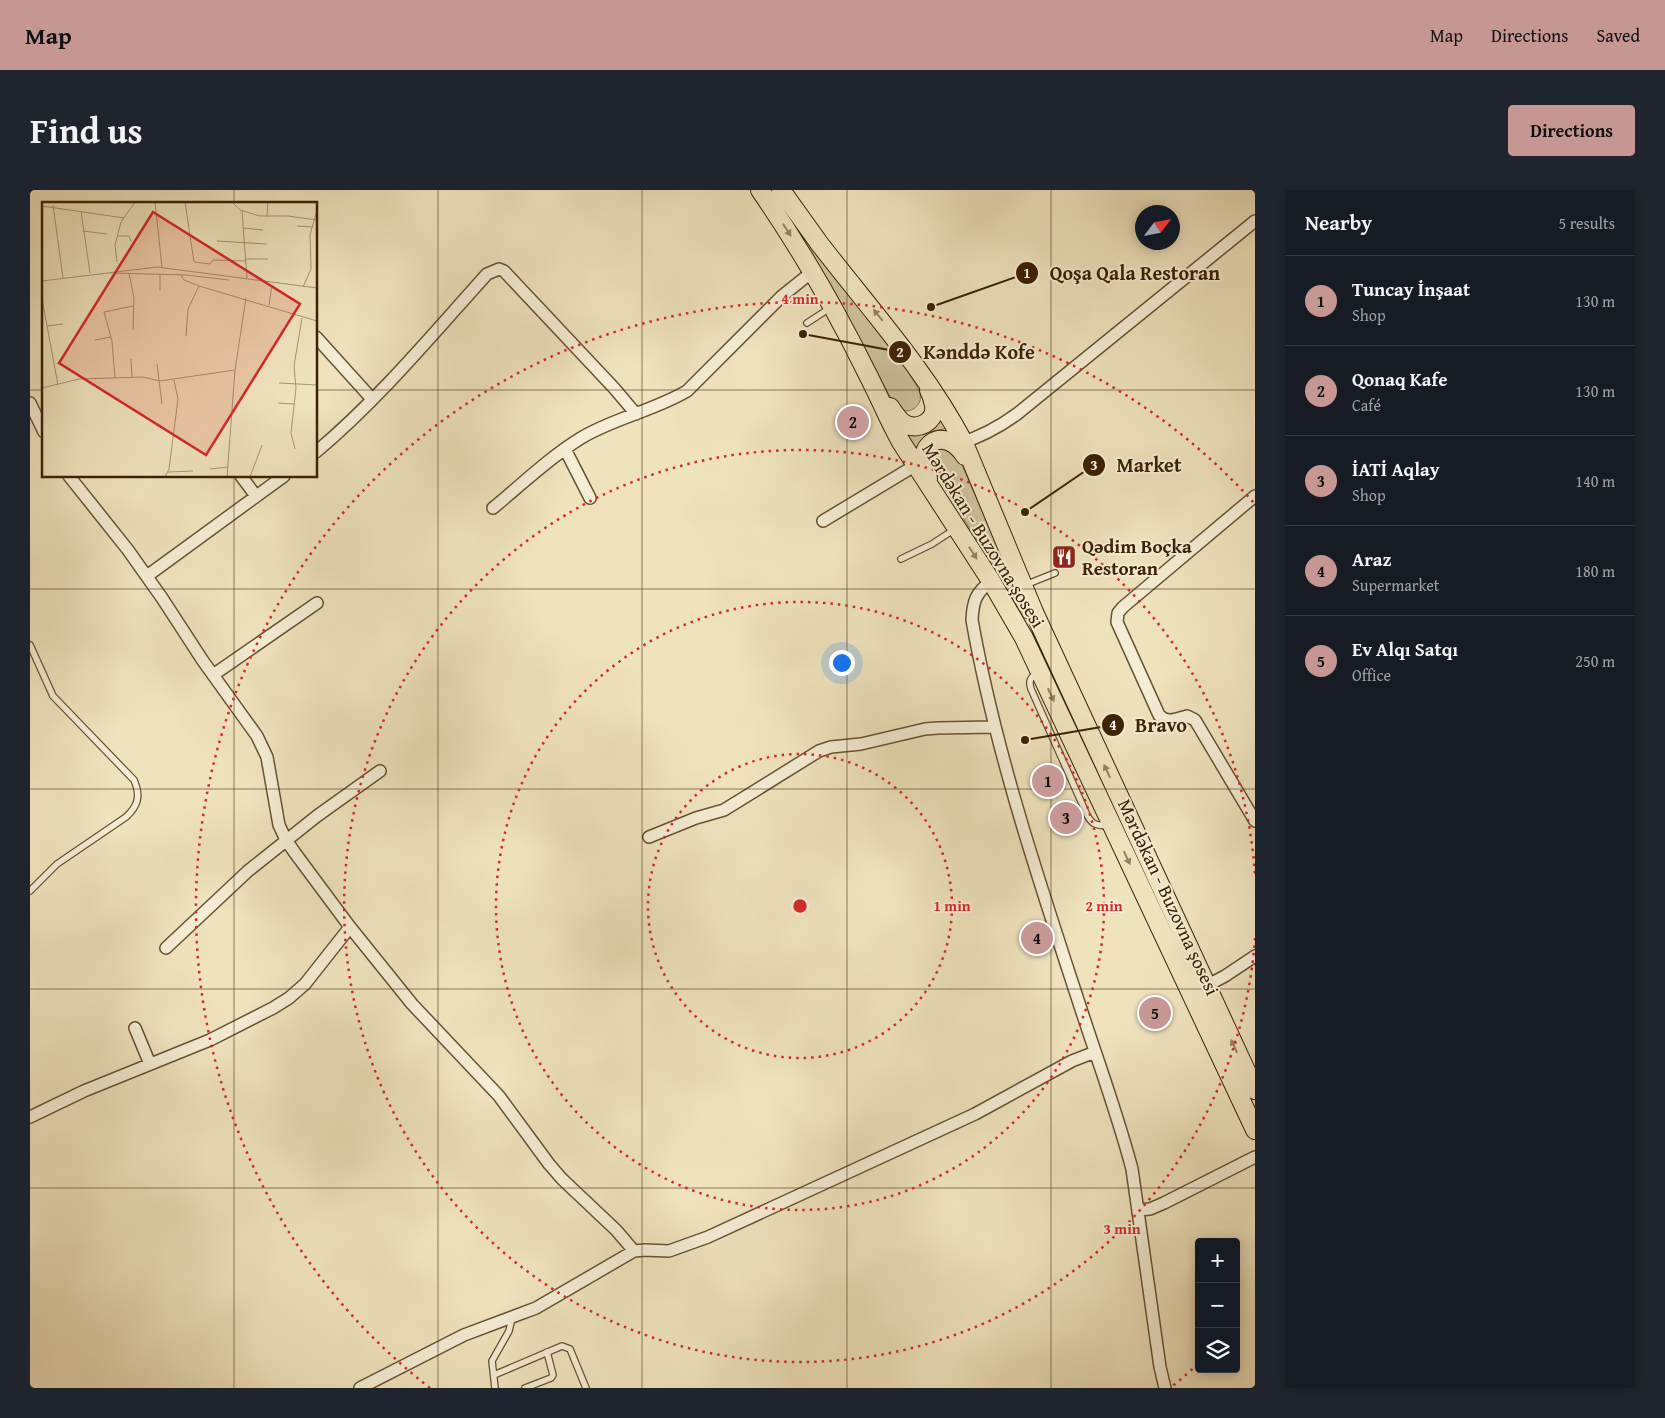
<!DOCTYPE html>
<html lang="en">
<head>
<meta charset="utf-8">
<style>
  body { margin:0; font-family:"Gentium Book Plus",serif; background:#20242c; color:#f1f3f6 }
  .controls { position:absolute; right:15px; bottom:15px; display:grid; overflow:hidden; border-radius:5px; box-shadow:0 2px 12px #0003 }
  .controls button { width:45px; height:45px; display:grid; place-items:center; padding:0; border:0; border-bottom:1px solid #363941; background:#171b24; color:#f1f3f6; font:25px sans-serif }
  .compass { position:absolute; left:1105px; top:15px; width:45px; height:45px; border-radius:50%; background:#171b24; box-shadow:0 2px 12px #0003; rotate:58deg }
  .you { position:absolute; left:811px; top:472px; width:18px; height:18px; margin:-12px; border:4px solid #fff; border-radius:50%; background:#1a73e8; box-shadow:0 0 0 8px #1a73e833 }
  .badge { display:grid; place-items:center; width:32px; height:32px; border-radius:50%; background:#c59692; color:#111; font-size:16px; font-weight:700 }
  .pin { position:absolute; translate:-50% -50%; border:2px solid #fff; box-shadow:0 1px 5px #0006 }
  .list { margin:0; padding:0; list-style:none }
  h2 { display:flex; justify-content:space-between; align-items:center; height:65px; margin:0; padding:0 20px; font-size:21px }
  h2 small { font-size:16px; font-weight:400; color:#9ea1a6 }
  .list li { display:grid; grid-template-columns:32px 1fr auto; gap:15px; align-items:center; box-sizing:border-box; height:90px; padding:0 20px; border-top:1px solid #363941 }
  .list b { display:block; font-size:19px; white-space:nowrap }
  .list p { margin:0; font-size:16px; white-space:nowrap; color:#9ea1a6 }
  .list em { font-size:16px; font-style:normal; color:#9ea1a6 }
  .icon { flex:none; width:28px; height:28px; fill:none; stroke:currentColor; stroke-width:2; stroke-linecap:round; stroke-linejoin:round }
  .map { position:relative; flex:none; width:1225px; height:1198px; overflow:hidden; border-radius:5px }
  header { display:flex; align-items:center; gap:30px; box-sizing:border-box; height:70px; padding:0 25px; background:#c59692; color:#111 }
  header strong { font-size:24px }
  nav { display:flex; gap:28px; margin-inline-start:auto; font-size:18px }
  .intro { display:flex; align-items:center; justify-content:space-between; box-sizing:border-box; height:120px; padding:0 30px }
  h1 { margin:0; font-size:35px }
  .button { padding:12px 22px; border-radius:5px; background:#c59692; color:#111; font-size:18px; font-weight:700 }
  main { display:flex; gap:30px; padding:0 30px }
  aside { flex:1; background:#171b24; border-radius:5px; box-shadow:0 2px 12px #0003 }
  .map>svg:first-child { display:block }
  .green { fill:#d0c29e; stroke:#867250 }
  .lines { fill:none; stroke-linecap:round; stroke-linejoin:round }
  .lane-casing { stroke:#685232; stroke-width:8 }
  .street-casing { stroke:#685232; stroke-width:14 }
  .primary-casing { stroke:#3b2103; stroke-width:20 }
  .lane { stroke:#f5edd5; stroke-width:5.5 }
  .street { stroke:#f5edd5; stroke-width:11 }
  .primary { stroke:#efe3be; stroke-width:18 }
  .oneway { fill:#958260 }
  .grid { fill:none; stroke:#3b2103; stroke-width:1; stroke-opacity:0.55 }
  .ring { fill:none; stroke:#d62828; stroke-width:2.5; stroke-dasharray:2.5 5 }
  .labels { text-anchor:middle; stroke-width:4; stroke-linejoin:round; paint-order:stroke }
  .street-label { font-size:19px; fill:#3b2103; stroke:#f5edd5 }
  .poi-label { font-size:19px; font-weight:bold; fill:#3b2103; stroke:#f5edd5; text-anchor:start }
  .inset-road { fill:none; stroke:#a79573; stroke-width:1 }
  .view { fill:#d62828; fill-opacity:0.15; stroke:#d62828; stroke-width:2.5 }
  .inset-edge { fill:none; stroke:#3b2103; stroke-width:2.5 }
  .centre { fill:#d62828; stroke:#f5edd5; stroke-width:2.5 }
  .ring-label { font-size:15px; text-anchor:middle; font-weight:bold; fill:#d62828; stroke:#f5edd5; stroke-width:4; stroke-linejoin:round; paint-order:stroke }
  .leader { fill:none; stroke:#3b2103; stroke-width:2 }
  .callout-dot { fill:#3b2103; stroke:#f5edd5; stroke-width:2 }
  .mark-label { font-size:15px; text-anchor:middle; font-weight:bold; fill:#fff }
  .callout-label { font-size:20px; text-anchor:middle; font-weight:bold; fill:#3b2103; stroke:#f5edd5; stroke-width:4; stroke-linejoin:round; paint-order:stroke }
</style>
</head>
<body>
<header>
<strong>Map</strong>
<nav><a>Map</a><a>Directions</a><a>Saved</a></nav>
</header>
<div class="intro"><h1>Find us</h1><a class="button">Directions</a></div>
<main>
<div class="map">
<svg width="1225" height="1198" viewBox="0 0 1225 1198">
  <rect width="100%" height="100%" fill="#efe3be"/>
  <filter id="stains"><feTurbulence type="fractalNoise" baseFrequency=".004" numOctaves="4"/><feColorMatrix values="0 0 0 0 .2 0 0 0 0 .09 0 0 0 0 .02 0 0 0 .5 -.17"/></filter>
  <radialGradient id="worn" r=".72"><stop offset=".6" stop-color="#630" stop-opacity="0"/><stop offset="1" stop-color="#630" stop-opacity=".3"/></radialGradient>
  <path class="green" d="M 774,46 L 878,182 C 882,189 888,196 890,204 C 893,215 880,225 870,219 C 867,217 864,212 862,210 L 772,50 Z
    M 908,220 L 919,238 L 898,242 L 884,260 L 872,239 Z
    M 912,257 L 927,264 L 932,275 L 998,427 L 995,429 L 902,277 L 901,266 L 905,260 Z"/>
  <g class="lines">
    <defs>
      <path id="lane" d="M 777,133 L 800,118
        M 871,369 L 902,354 L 925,339
        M 995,395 L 1025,383
        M 0,455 L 23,506 L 104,590 C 111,606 108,616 96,627 L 27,674 L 0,701
        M 1007,482 C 1001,488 998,490 1001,499 L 1057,625 C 1063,636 1067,635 1078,636
        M 464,1185 L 532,1156 L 540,1159 L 556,1198
        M 465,1198 L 462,1171 L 479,1141 L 482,1128
        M 495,1198 L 521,1188 L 523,1185 L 517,1162"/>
      <path id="street" d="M 286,147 L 342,209
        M 0,213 L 14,242
        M 928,254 C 951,247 968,238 987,224 L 1225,31
        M 535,259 L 560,308
        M 286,262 C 349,209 402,145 457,84 L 469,79 L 474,81 L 584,198 L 606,224
        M 39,286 L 98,360 L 132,408 L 173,471 L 227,546 L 237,567 L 249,635 L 256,650 L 265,663 L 320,737 L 382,814 L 469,906 L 519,974 L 532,989 L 586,1040 L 604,1061
        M 211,286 L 226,306
        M 1225,306 L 1093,417 L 1088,423 L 1087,432 L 1129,525 C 1137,534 1146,529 1157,526 L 1165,530 L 1225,631
        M 463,318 C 491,295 520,267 551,248 C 584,228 623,221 657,201 L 752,106 L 782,82
        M 793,331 L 886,275
        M 117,386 L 254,286
        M 961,391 C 946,403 943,410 942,430 C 965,559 1007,685 1048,810 C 1066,866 1087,922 1102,979 L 1130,1177 L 1135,1198
        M 183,485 L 287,413
        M 619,647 L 666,628 L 694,620 L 789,561 L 801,557 L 831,554 L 895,539 L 908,538 L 964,537
        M 136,758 L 218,681 L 287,626 L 350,581
        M 1176,796 L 1195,786 L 1225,766
        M 105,838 L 120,874
        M 0,927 L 54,901 L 180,850 L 243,818 L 259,808 L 275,794 L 320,737
        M 1108,1020 L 1120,1019 L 1134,1013 L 1225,967
        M 330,1198 L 434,1145 L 506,1118 L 604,1061 L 615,1060 L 639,1061 L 678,1047 L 945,924 L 1042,871 L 1065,862"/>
      <path id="primary" d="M 730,0 C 770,58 806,120 837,183 C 849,206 858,229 871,252 L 961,391 L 994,448 L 1225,940
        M 751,0 C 764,18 776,35 789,53 C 839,118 895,179 934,253 L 1004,422 L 1225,900
        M 860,217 C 864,223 868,229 873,233 C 886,242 907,232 904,215 C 903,210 901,204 899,200
        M 898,288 C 882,254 914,234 935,266"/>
    </defs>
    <use href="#lane" class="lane-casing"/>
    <use href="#street" class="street-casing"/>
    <use href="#primary" class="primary-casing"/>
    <use href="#lane" class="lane"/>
    <use href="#street" class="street"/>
    <use href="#primary" class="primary"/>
  </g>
  <defs><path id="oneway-solid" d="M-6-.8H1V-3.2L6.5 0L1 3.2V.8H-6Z" transform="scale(1.25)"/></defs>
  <g class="oneway">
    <use href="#oneway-solid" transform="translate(757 40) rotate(57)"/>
    <use href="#oneway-solid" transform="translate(848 125) rotate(-129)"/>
    <use href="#oneway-solid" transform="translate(943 363) rotate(57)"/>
    <use href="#oneway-solid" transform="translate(1021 505) rotate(65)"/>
    <use href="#oneway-solid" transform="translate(1077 581) rotate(-115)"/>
    <use href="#oneway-solid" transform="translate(1097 668) rotate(65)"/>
    <use href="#oneway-solid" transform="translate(1204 856) rotate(-115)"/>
  </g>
  <path class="grid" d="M 204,0 L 204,14M 408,0 L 408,1198M 612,0 L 612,1198M 817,0 L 817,1198M 1021,0 L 1021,1198M 0,200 L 14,200M 286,200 L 1225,200M 204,286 L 204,1198M 0,399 L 1225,399M 0,599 L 1225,599M 0,799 L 1225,799M 0,998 L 1225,998"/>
  <g class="ring">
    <circle cx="770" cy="716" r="152"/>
    <circle cx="770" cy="716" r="304"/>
    <path d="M1225 748A456 456 0 1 1 1225 684"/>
    <path d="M1168 1174A607 607 0 0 1 1140 1198M400 1198A607 607 0 1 1 1225 314"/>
  </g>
  <defs>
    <symbol id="restaurant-square" viewBox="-11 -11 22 22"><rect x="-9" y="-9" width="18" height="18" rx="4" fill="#8f2418" stroke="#f5edd5"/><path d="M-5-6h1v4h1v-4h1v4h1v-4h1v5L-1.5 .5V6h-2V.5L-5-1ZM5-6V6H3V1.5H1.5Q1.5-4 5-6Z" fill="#fff"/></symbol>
  </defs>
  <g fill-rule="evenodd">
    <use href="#restaurant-square" x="1020" y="353" width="28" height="28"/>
  </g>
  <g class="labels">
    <g class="street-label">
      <text transform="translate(954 345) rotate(58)" y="7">Mərdəkan - Buzovna şosesi</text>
      <text transform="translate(1139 707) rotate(65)" y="7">Mərdəkan - Buzovna şosesi</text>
    </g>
    <g class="poi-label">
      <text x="1052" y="363">Qədim Boçka<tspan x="1052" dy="22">Restoran</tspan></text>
    </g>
  </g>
  <g transform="translate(12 12)">
    <rect width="275" height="275" fill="#efe3be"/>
    <path class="inset-road" d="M 113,0 L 120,65M 143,0 L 152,60 L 168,62 L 171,58 L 204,59M 190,0 L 198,8 L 218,14 L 246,14 L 275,18M 11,3 L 21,76M 0,4 L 82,16M 39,9 L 48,71M 200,9 L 205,76M 225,15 L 226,0M 255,24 L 270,25M 201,26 L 221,28M 41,29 L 65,32M 76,34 L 87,34 L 89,39M 175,39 L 225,42M 203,57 L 226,57M 75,60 L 73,43 L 79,20 L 93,0M 71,71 L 144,73 L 187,78M 87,71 L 92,96 L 91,128M 139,73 L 142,78 L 157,84 L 275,119M 0,79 L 115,65 L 275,86M 261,85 L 269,67 L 268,33 L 275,8M 118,89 L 118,73M 0,97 L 16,183M 227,103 L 230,83M 5,124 L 21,122M 144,134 L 146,107 L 157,84M 53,138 L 69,135M 89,157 L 90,176M 115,162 L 120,202M 73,176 L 70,139 L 62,110 L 91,104M 237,181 L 275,183M 0,186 L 37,177 L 101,175 L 118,179 L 193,168M 236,201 L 252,202M 253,247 L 249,231 L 254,186 L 252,164 L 260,116M 168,267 L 186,265M 126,270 L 151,269M 123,275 L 127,267 L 136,197 L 132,178M 185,275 L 193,168 L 204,96M 208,275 L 220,243"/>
    <path class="view" d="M 111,10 L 258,102 L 164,253 L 17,161 Z"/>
    <rect width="275" height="275" class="inset-edge"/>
  </g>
  <circle cx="770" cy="716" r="8" class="centre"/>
  <g class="ring-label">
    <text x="770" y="114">4 min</text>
    <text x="922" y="721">1 min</text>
    <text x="1074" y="721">2 min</text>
    <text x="1092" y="1044">3 min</text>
  </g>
  <path class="leader" d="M901 117L997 83M773 144L870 162M995 322L1064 275M995 550L1083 535"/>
  <g class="callout-dot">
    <circle cx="901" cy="117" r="5"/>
    <circle cx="773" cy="144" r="5"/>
    <circle cx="995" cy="322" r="5"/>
    <circle cx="995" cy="550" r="5"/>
    <circle cx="997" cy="83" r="12"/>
    <circle cx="870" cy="162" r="12"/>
    <circle cx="1064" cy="275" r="12"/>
    <circle cx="1083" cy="535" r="12"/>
  </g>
  <g class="mark-label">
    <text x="997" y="88">1</text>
    <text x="870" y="167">2</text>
    <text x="1064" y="280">3</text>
    <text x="1083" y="540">4</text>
  </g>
  <g class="callout-label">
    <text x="1105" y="90">Qoşa Qala Restoran</text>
    <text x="949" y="169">Kənddə Kofe</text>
    <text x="1119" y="282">Market</text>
    <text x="1131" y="542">Bravo</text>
  </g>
  <rect width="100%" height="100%" filter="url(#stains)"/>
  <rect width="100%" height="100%" fill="url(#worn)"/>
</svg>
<div class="controls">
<button>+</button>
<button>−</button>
<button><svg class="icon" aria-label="layers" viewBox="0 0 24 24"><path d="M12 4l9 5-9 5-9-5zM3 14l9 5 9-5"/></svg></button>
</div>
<svg class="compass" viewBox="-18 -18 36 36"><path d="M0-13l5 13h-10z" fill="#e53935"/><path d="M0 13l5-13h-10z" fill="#9ea1a6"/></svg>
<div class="you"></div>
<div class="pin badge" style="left:1018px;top:591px">1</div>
<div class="pin badge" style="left:823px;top:232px">2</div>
<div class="pin badge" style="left:1036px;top:628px">3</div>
<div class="pin badge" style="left:1007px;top:748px">4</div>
<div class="pin badge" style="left:1125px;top:823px">5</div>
</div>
<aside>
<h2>Nearby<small>5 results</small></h2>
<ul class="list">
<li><span class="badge">1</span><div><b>Tuncay İnşaat</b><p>Shop</p></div><em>130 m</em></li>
<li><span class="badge">2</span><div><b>Qonaq Kafe</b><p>Café</p></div><em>130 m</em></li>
<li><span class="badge">3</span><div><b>İATİ Aqlay</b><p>Shop</p></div><em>140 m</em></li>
<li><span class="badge">4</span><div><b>Araz</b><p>Supermarket</p></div><em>180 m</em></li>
<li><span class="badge">5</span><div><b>Ev Alqı Satqı</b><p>Office</p></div><em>250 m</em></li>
</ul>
</aside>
</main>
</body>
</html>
